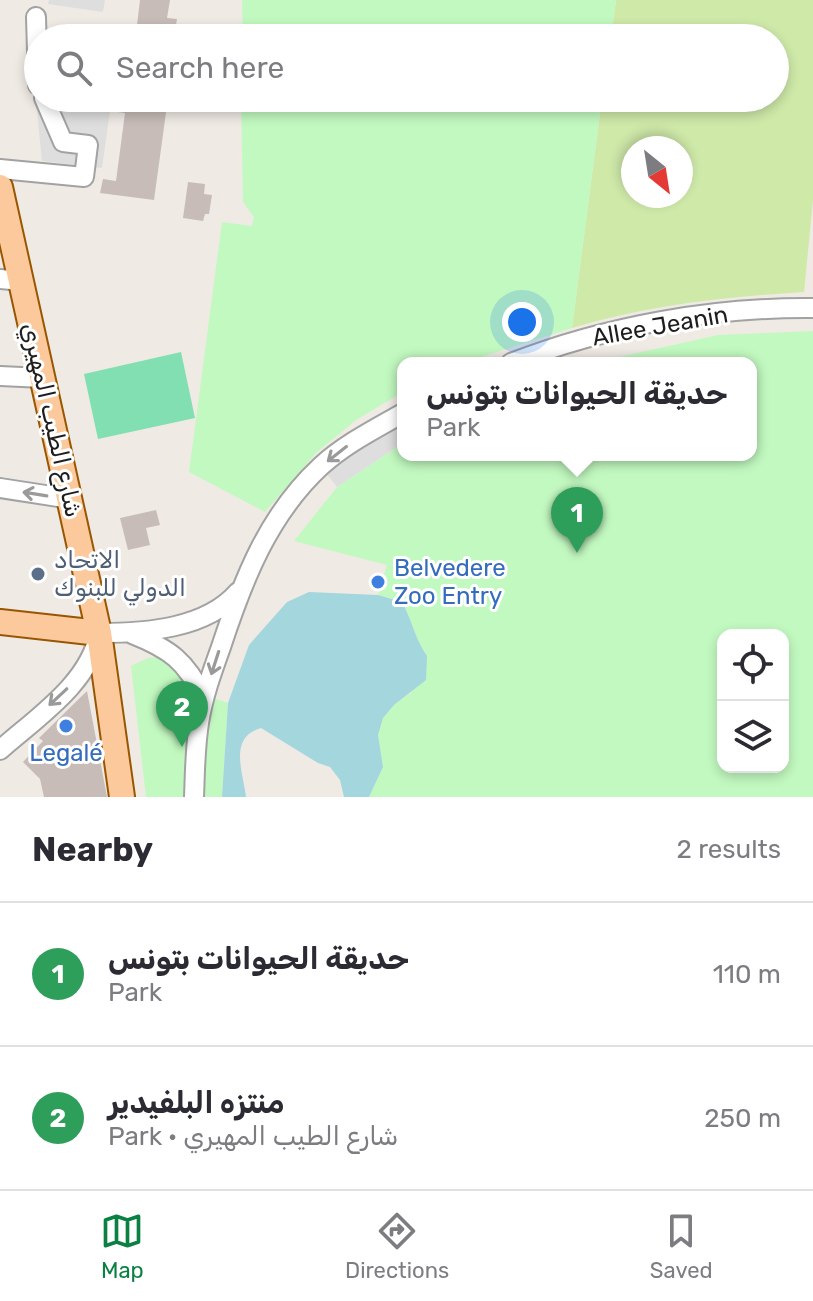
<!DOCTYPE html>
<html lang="en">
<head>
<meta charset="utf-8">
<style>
  body { margin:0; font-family:Rubik,"Noto Naskh Arabic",sans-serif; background:#f2f2f3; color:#2b2b33 }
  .controls { position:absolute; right:24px; bottom:24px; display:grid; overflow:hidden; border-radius:16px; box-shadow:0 4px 12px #0003 }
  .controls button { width:72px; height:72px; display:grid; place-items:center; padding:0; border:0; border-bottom:2px solid #e1e1e2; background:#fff; color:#2b2b33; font:40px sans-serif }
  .compass { position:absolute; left:621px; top:136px; width:72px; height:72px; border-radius:50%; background:#fff; box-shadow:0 4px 12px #0003; rotate:150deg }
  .you { position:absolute; left:522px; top:322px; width:28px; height:28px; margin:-20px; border:6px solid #fff; border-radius:50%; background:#1a73e8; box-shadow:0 0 0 12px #1a73e833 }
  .badge { display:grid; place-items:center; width:52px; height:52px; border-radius:50%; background:#0b8043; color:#fff; font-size:26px; font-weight:700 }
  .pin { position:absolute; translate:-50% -66px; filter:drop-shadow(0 2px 4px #0008) }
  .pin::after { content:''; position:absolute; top:42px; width:28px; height:24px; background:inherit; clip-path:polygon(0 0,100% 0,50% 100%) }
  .popup { position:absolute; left:397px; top:357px; width:360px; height:104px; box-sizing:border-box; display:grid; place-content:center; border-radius:16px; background:#fff; filter:drop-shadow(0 2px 6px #0005); font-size:26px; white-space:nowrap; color:#7c7c81 }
  .popup b { font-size:30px; color:#2b2b33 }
  .popup::after { content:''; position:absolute; left:50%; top:100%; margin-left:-16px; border:16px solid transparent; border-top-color:#fff }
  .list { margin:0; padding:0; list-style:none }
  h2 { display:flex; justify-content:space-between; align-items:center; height:104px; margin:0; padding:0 32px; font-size:34px }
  h2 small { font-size:26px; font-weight:400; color:#7c7c81 }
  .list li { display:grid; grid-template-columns:52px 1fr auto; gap:24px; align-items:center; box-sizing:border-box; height:144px; padding:0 32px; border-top:2px solid #e1e1e2 }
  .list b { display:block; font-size:30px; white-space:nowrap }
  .list p { margin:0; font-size:26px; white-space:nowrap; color:#7c7c81 }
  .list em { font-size:26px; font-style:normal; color:#7c7c81 }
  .icon { flex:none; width:44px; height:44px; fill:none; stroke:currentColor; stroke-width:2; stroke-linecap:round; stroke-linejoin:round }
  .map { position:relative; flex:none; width:813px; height:797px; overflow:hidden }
  .search { position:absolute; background:#fff; box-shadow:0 4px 12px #0003; left:24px; right:24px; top:24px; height:88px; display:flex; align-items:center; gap:20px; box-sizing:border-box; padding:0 28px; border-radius:44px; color:#7c7c81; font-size:30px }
  .sheet { height:392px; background:#fff }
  nav { display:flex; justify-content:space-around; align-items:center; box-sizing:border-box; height:112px; border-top:2px solid #e1e1e2; background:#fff; font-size:22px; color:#7c7c81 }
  nav a { display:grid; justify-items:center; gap:4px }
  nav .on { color:#0b8043 }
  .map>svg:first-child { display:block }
  .grass { fill:#cfe9a9; fill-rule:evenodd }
  .park { fill:#c2f9c0; fill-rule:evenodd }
  .pitch { fill:#81dfb1 }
  .parking { fill:#dedede }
  .water { fill:#a4d6dd }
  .building { fill:#c7bcb7 }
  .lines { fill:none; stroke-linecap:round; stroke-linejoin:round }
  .minor-casing { stroke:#a2a2a2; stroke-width:22 }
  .major-casing { stroke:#985600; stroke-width:28 }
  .minor { stroke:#fff; stroke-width:18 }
  .major { stroke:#fcc99c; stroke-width:24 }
  .oneway { stroke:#9a9a9a }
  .service-dot { fill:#5c6f8a; stroke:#fff; stroke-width:3 }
  .shop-dot { fill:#3f7fe0; stroke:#fff; stroke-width:3 }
  .labels { text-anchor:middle; stroke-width:6; stroke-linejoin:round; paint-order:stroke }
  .street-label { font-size:24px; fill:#1e1e1e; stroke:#fff }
  .service-label { font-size:24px; fill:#4e5e75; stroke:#fff; text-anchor:start }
  .shop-label { font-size:24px; fill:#366cbe; stroke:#fff; text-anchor:start }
</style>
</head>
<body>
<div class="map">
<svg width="813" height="797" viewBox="0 0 813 797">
  <rect width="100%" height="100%" fill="#efeae4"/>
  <path class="grass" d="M 616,0 L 813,0 L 813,200 L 804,292 C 725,297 648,305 572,328 L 602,98 L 775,98 L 775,38 L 611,38 ZM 633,148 L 681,148 L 681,196 L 633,196 Z"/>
  <path class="park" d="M 242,0 L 616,0 L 611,38 L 243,38 Z
    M 241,98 L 602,98 L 572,328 L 462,363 L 403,363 L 403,392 L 356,420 L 316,453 L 265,512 L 189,472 L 222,222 L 252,226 L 254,217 L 243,202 Z
    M 813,331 L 813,797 L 369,797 L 383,767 L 378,735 L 383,718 L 394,705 L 412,692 L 427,656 C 415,639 412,620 402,602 L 378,595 L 387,565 L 294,541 L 337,487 L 403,443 L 403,455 L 751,455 L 751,363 L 592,363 L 718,335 ZM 723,635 L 783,635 L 783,767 L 723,767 Z
    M 167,656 L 197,693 L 228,703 L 222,797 L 146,797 L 131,666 L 148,658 Z"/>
  <path class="pitch" d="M 181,352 L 195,418 L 98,439 L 84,374 Z"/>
  <path class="parking" d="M 49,0 L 105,0 L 103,12 L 48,4 Z
    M 33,72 L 38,98 L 99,98 L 97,109 L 110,111 L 102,168 L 42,161 Z
    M 403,423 L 403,443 L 337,487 L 327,474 L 357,450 Z"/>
  <path class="water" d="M 309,592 L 378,595 L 402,602 C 412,620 415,639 427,656 L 426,680 L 394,705 L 383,718 L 378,735 L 383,767 L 369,797 L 344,797 L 340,780 L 330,767 L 318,763 L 261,728 C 228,737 243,772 246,797 L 222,797 L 228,703 L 249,645 L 287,602 Z"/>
  <path class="building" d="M 140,0 L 170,0 L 167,18 L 177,19 L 174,38 L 122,38 L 124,24 L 137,25 Z
    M 99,98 L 168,98 L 154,200 L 100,193 L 103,179 L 116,181 L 125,113 L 97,109 Z
    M 188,182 L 205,184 L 204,194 L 212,195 L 209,214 L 205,214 L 203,221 L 183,218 Z
    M 156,510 L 160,525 L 146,528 L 150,545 L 128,550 L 120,518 Z
    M 87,691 L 107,797 L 44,797 L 40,779 L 23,762 L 43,741 L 39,738 Z"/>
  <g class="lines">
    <defs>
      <path id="minor" d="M 36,17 L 38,85
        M 0,169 L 84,177 L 88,145 L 63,142 L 44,98
        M 0,279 L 21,281
        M 511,363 C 606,326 712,307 813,308
        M 0,376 L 43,378
        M 0,488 L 71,499
        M 132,634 C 170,649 186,661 204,698
        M 0,750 C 36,718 90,683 99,633 C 145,633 206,629 238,592
        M 194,797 C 195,773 195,748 199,723 C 203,697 212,672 221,647 C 243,580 268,515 321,466 C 345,444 375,429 403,413"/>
      <path id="major" d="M 0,187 L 99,633 L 122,797
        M 0,622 L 99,633"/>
    </defs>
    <use href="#minor" class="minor-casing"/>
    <use href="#major" class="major-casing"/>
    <use href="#minor" class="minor"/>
    <use href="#major" class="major"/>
  </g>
  <defs><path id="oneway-shaft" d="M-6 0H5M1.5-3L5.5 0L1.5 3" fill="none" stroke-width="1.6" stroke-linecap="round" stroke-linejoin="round" transform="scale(2)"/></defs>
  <g class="oneway">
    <use href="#oneway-shaft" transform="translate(337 454) rotate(142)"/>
    <use href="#oneway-shaft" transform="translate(35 494) rotate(-171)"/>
    <use href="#oneway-shaft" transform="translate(215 663) rotate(108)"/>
    <use href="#oneway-shaft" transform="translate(58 697) rotate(137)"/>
  </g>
  <circle class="service-dot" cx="38" cy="574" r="8"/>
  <g class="shop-dot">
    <circle cx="378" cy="582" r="8"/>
    <circle cx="66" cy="726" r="8"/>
  </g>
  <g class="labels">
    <g class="street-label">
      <text transform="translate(660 326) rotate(-10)" y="8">Allee Jeanin</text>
      <text transform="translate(52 420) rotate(77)" y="8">شارع الطيب المهيري</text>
    </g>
    <g class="service-label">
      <text x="54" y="568">الاتحاد<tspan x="54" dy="28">الدولي للبنوك</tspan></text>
    </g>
    <g class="shop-label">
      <text x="394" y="576">Belvedere<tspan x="394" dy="28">Zoo Entry</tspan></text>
      <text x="66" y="761" text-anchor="middle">Legalé</text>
    </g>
  </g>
</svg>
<div class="controls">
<button><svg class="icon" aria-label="locate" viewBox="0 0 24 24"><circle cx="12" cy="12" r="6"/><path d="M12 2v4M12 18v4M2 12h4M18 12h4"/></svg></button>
<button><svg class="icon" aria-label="layers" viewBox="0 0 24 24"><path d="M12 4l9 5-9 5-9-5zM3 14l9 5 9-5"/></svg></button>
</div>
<svg class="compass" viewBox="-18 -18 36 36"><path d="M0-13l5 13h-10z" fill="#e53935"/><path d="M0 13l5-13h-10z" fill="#7c7c81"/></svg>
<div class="you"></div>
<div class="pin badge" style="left:577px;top:553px;background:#2e9e5b">1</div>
<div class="popup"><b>حديقة الحيوانات بتونس</b>Park</div>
<div class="pin badge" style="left:182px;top:747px;background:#2e9e5b">2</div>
<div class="search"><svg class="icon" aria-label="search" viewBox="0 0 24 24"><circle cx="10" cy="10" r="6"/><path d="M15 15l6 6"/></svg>Search here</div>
</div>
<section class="sheet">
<h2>Nearby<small>2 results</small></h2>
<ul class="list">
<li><span class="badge" style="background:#2e9e5b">1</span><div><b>حديقة الحيوانات بتونس</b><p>Park</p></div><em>110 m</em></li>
<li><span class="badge" style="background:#2e9e5b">2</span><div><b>منتزه البلفيدير</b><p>Park · شارع الطيب المهيري</p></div><em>250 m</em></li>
</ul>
</section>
<nav>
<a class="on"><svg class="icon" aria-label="map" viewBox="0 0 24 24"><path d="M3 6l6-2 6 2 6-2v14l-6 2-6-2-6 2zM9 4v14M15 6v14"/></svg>Map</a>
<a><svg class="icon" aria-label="directions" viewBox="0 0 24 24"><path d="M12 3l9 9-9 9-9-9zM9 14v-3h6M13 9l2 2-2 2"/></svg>Directions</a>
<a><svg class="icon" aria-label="saved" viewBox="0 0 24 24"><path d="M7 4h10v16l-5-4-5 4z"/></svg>Saved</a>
</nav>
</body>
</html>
